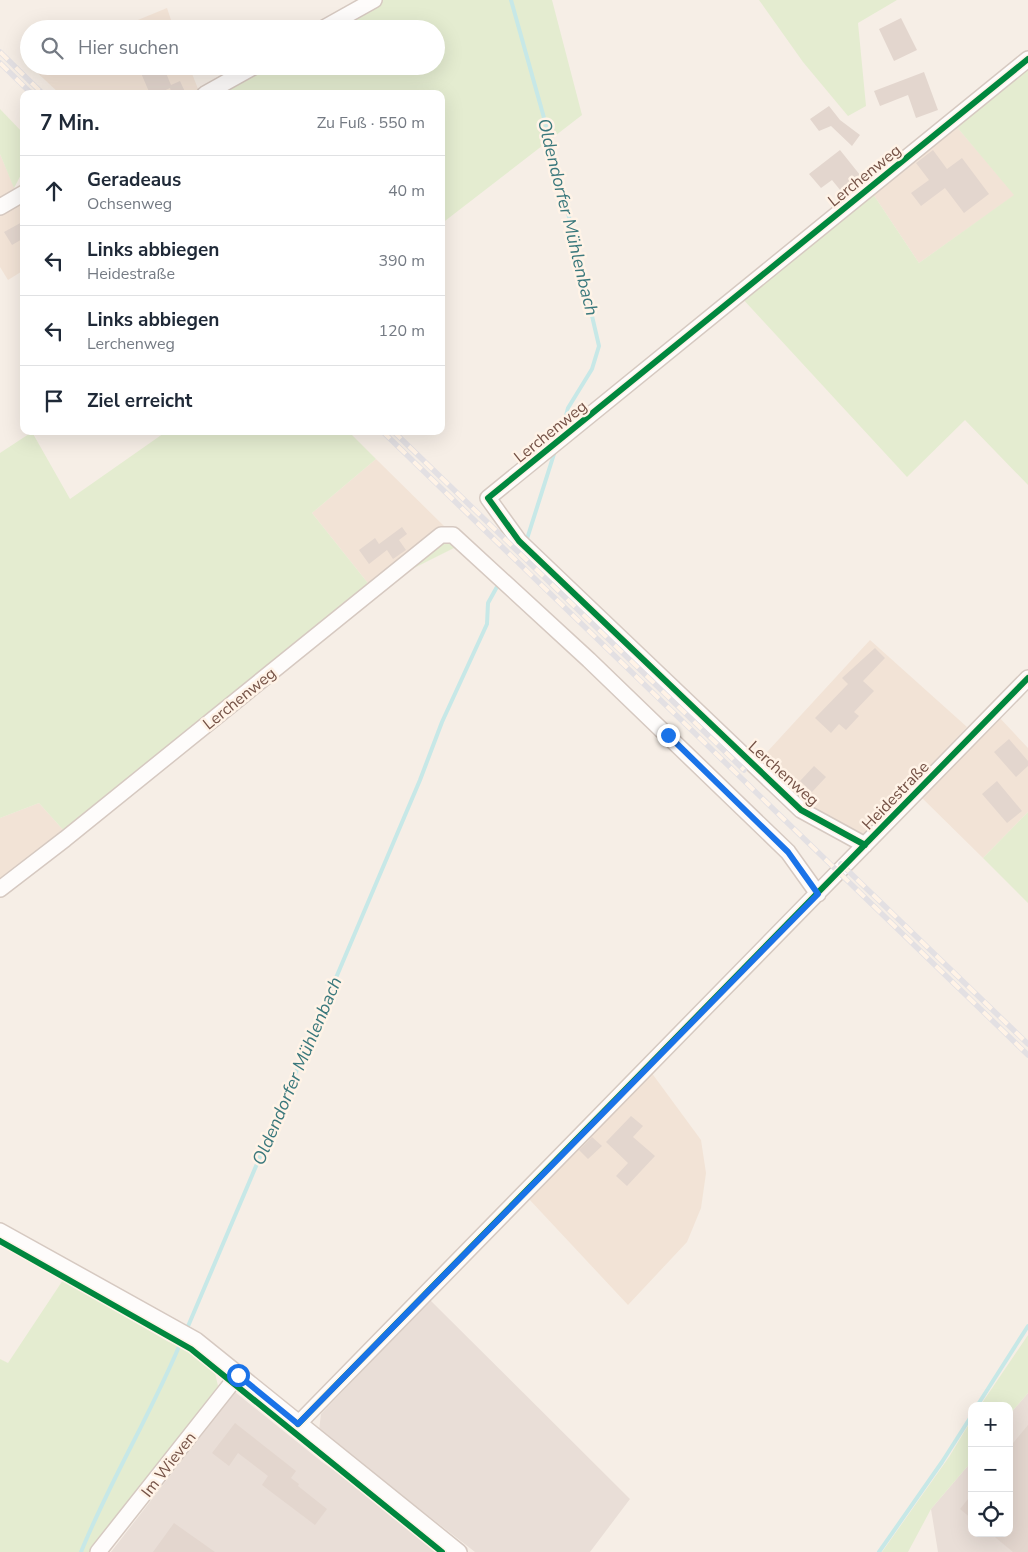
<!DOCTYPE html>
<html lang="de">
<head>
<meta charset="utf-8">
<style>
  body { margin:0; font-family:"Nunito Sans",sans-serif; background:#f6f6f7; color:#1f2937 }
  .controls { position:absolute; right:15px; bottom:15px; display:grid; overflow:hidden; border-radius:10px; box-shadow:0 5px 20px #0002 }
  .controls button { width:45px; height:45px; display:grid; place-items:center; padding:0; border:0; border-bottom:1px solid #e0e1e3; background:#fff; color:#1f2937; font:25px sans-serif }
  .stop { position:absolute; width:15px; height:15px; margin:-11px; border:4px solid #1a73e8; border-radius:50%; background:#fff }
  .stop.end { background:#1a73e8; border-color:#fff; box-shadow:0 1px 5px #0008 }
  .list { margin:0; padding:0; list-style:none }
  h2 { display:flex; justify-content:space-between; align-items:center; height:65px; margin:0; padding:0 20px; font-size:21px }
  h2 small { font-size:16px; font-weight:400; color:#747a83 }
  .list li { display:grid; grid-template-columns:32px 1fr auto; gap:15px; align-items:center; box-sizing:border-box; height:70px; padding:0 20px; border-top:1px solid #e0e1e3 }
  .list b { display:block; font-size:19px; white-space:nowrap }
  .list p { margin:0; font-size:16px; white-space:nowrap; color:#747a83 }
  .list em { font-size:16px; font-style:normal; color:#747a83 }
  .icon { flex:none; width:28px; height:28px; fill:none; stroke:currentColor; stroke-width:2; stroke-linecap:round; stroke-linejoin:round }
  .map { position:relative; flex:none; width:1028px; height:1552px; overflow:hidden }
  .search { position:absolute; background:#fff; box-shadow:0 5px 20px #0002; left:20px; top:20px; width:425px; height:55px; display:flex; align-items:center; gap:12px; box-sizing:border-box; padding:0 18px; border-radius:28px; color:#747a83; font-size:19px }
  .panel { position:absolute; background:#fff; box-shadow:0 5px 20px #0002; left:20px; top:90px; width:425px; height:345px; border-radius:10px }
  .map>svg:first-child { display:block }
  .residential { fill:#f2e3d6 }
  .industrial { fill:#e9ded7 }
  .green { fill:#e4ecd0 }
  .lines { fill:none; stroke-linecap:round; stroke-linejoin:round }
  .stream { stroke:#c7e8e7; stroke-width:4 }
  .building { fill:#e3d6ce }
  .street-casing { stroke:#d6c9c1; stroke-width:18 }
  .street { stroke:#fefcfb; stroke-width:15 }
  .rail-casing { stroke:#e3e0e3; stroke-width:5.5 }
  .rail { stroke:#fff3e7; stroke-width:4; stroke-dasharray:11; stroke-linecap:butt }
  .cycleway-casing { stroke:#fff3e7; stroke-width:9 }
  .cycleway { stroke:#00873e; stroke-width:6 }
  .route { stroke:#1a73e8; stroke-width:6 }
  .labels { text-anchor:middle; stroke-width:5; stroke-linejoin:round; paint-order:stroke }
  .street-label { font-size:16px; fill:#755246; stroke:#fff3e7 }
  .water-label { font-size:18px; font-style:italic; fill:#3a787c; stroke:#fff3e7 }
</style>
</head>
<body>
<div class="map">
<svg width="1028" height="1552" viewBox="0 0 1028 1552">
  <rect width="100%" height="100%" fill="#f6eee6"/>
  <path class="residential" d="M 167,8 L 174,29 L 116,29 Z
    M 30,66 L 189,66 L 200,94 L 60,94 Z
    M 956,126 L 1015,195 L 919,263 L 873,194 Z
    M 0,154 L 20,201 L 24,199 L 24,270 L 8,280 L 0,267 Z
    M 376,459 L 445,527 L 371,587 L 312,513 Z
    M 870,640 L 967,727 L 863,838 L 812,811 L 756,764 Z
    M 997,715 L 1028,748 L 1028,812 L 983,858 L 919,795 Z
    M 39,803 L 65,832 L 0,886 L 0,818 Z
    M 651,1072 L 701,1140 L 706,1173 L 701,1208 L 687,1242 L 628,1305 L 528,1198 Z"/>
  <path class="industrial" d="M 430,1300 L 630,1499 L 590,1552 L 475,1552 L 319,1431 L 321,1414 Z
    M 235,1392 L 322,1462 L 358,1487 L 439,1552 L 111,1552 Z
    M 1028,1393 L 1028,1552 L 938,1552 L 931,1509 L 972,1461 L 972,1533 L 1009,1533 L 1009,1415 Z"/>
  <path class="green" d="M 374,0 L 552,0 L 582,115 L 441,224 L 441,94 L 205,94 L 255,66 L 436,66 L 436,29 L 322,29 Z
    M 759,0 L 897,0 L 858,23 L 866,106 L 848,116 L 803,62 Z
    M 1028,68 L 1028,485 L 965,420 L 907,477 L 741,297 L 873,194 L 919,263 L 1014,195 L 956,126 Z
    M 0,109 L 24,134 L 24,169 L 14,188 L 0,154 Z
    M 167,431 L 348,431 L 376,459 L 312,513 L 371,587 L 65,832 L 39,803 L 0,818 L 0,453 L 32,432 L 70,499 Z
    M 443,540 L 452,540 L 460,545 L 402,574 Z
    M 1028,812 L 1028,903 L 983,858 Z
    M 63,1280 L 167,1341 L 188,1350 L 215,1373 L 218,1386 L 98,1552 L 0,1552 L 0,1359 L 8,1363 Z
    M 1028,1335 L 1028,1393 L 1009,1415 L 1009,1406 L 980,1406 Z
    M 972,1419 L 972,1461 L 931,1509 L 908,1552 L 882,1552 L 949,1457 Z"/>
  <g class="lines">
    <path class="stream" d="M 511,0 L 555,157 L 599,346 L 592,369 L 568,408 L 562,430
      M 526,542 L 554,454
      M 186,1331 L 420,780 L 442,722 L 487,624 L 488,603 L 498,585
      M 977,1406 L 1028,1326
      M 81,1552 C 111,1478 153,1411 183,1337
      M 879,1552 L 942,1462 L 972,1415"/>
  </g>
  <path class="building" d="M 901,18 L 917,50 L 894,61 L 879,29 Z
    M 138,66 L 163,66 L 171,85 L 180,81 L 186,94 L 172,94 L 170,88 L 157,94 L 150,94 Z
    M 924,72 L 938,110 L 916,118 L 908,95 L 880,106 L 874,91 Z
    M 829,106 L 840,120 L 860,135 L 852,146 L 831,126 L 819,131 L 810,119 Z
    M 840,150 L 864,180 L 845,196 L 832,180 L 821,188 L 809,174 Z
    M 933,150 L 947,169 L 962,158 L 989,194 L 964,213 L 945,188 L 921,206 L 911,193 L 929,180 L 916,163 Z
    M 24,221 L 24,238 L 12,245 L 4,232 Z
    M 402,527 L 407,534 L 399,540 L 406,550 L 393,559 L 387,550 L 369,564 L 359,550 L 375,538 L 379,544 Z
    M 875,648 L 885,658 L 863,681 L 874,691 L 854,712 L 859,716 L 846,730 L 839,724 L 831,733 L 815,718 L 848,684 L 842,678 Z
    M 1009,739 L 1028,761 L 1028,766 L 1016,777 L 994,752 Z
    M 814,766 L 826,777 L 812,792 L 800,781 Z
    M 997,781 L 1022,811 L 1007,823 L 982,794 Z
    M 631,1116 L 643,1126 L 633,1137 L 655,1156 L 627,1186 L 616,1176 L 628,1163 L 606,1142 Z
    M 592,1137 L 602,1146 L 588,1159 L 579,1150 Z
    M 235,1423 L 296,1471 L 291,1478 L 299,1484 L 298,1486 L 327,1509 L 315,1525 L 262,1485 L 268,1476 L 238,1453 L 229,1466 L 212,1453 Z
    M 1028,1425 L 1028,1552 L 1013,1552 L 990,1533 L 1009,1533 L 1009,1448 Z
    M 972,1494 L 972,1519 L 960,1509 Z
    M 174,1523 L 215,1552 L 153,1552 Z"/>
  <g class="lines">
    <defs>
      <path id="street" d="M 322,29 L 374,0
        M 205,94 L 255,66
        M 0,207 L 24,193
        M 865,845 L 801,810 L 519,541 L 488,498 L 1028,59
        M 0,889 L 65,839 L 441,535 L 453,535 L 589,660 L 788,852 L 818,894
        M 0,1231 L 196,1340 L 459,1552
        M 298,1424 L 1028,678
        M 98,1552 L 238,1375"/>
    </defs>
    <use href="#street" class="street-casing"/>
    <use href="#street" class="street"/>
    <defs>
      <path id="rail" d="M 0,52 L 43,94
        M 0,63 L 32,94
        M 382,431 L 1028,1055
        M 393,431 L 744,770
        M 841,864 L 1028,1044"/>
    </defs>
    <use href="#rail" class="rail-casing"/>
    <use href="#rail" class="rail"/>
    <defs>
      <path id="cycleway" d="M 865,845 L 801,810 L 519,541 L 488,498 L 1028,59
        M 0,1241 L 191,1349 L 442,1552
        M 298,1424 L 1028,678"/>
    </defs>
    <use href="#cycleway" class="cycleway-casing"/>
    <use href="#cycleway" class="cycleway"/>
  </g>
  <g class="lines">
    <path class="route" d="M 238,1375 L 298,1424 L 818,894 L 788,852 L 668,735"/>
  </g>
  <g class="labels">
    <g class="street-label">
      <text transform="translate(864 175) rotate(-39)" y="6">Lerchenweg</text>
      <text transform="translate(550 431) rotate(-39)" y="6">Lerchenweg</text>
      <text transform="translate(239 698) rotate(-39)" y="6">Lerchenweg</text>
      <text transform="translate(784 773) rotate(42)" y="6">Lerchenweg</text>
      <text transform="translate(895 795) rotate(-46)" y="6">Heidestraße</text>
      <text transform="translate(168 1464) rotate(-52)" y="6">Im Wieven</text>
    </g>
    <g class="water-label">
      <text transform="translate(568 217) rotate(76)" y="6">Oldendorfer Mühlenbach</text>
      <text transform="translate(297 1071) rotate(-67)" y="6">Oldendorfer Mühlenbach</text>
    </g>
  </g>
</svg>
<div class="controls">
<button>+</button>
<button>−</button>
<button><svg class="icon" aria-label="locate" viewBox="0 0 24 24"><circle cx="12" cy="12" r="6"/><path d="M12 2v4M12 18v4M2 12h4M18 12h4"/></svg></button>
</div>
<div class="stop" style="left:238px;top:1375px"></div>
<div class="stop end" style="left:668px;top:735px"></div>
<div class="search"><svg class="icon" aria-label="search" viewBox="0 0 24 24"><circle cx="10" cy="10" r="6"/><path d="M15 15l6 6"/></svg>Hier suchen</div>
<section class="panel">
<h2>7 Min.<small>Zu Fuß · 550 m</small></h2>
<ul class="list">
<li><svg class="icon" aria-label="ahead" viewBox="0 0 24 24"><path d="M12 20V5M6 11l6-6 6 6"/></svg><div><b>Geradeaus</b><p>Ochsenweg</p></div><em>40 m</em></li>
<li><svg class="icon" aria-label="left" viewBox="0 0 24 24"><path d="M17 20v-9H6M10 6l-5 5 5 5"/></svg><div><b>Links abbiegen</b><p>Heidestraße</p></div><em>390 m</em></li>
<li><svg class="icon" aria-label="left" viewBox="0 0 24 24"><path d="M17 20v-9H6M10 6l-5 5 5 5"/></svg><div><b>Links abbiegen</b><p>Lerchenweg</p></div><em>120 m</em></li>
<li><svg class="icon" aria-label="arrive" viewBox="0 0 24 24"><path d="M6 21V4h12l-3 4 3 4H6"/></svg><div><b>Ziel erreicht</b></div></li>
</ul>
</section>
</div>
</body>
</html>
